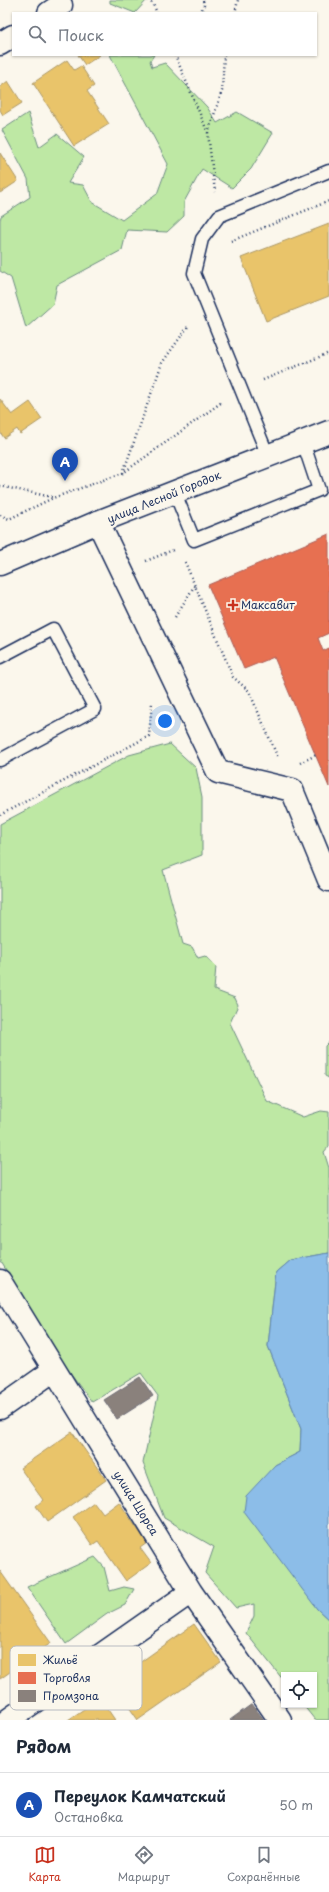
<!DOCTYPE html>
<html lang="ru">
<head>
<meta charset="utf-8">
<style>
  body { margin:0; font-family:"Playpen Sans",sans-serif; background:#f2f2f3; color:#1f2937 }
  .controls { position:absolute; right:12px; bottom:12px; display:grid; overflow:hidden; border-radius:0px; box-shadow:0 1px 3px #0004 }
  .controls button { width:36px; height:36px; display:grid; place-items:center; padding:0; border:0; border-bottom:1px solid #e0e1e3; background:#fff; color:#1f2937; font:20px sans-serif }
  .you { position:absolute; left:165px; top:721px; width:14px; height:14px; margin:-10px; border:3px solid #fff; border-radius:50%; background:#1a73e8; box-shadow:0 0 0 6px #1a73e833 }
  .badge { display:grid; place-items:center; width:26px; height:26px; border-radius:50%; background:#c8321e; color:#fff; font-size:13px; font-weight:700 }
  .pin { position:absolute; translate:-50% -33px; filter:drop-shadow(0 1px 2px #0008) }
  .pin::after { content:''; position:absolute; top:21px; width:14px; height:12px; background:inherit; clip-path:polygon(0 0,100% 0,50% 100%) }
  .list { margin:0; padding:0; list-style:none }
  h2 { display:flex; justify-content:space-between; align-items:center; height:52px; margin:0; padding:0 16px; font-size:17px }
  h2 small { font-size:13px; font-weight:400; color:#747a83 }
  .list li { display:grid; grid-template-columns:26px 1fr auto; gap:12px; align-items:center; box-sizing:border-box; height:64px; padding:0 16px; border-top:1px solid #e0e1e3 }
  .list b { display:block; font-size:15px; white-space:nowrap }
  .list p { margin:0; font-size:13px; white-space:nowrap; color:#747a83 }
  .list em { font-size:13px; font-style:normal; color:#747a83 }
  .icon { flex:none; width:22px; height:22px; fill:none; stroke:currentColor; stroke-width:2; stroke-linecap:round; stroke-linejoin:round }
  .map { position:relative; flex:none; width:329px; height:1720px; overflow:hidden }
  .search { position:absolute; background:#fff; box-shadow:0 1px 3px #0004; left:12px; right:12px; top:12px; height:44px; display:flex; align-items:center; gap:10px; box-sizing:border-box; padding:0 14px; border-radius:0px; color:#747a83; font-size:15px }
  .sheet { height:116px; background:#fff }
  nav { display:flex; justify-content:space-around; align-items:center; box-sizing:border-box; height:56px; border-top:1px solid #e0e1e3; background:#fff; font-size:11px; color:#747a83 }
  nav a { display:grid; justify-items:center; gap:2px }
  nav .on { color:#c8321e }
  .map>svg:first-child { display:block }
  .green { fill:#bee8a4; stroke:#6c8c81 }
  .water { fill:#8cbde8; stroke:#5f84b1 }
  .homes { fill:#e9c46a; stroke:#ab9766 }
  .shops { fill:#e76f51; stroke:#aa5c55 }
  .industry { fill:#8a817c; stroke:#696873 }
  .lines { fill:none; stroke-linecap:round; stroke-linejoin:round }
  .lane-casing { stroke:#1b2f5e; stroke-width:15 }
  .street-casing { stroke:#1b2f5e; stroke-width:25 }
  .secondary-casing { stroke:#1b2f5e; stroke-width:25 }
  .path { stroke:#1b2f5e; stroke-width:2.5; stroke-dasharray:1 3; stroke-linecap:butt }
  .lane { stroke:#fbf7ec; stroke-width:12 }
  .street { stroke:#fbf7ec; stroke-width:22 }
  .secondary { stroke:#fbf7ec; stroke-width:22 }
  .poi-dot { fill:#c8321e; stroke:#fbf7ec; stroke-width:1.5 }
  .labels { text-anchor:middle; stroke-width:4; stroke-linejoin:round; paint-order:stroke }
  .street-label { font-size:11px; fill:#1b2f5e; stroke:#fbf7ec }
  .poi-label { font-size:11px; fill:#1b2f5e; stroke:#fbf7ec; text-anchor:start }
  .key { fill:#fbf7ec; stroke:#b8bbc1; stroke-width:1 }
  .key-label { font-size:11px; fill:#1b2f5e }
</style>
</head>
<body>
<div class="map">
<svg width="329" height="1720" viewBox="0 0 329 1720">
  <rect width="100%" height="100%" fill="#fbf7ec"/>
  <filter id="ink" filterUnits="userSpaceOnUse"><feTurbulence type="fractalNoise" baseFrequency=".025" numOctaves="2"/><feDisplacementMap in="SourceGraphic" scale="8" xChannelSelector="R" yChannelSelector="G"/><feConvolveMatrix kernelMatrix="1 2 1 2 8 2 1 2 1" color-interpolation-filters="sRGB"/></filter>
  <g filter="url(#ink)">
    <path class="green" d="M 110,0 L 147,0 L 135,13 L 110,3 Z
      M 110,55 L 154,55 L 150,61 L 152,67 L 165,63 L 207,107 L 217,123 L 237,112 L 273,133 L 251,169 L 232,188 L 202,169 L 184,202 L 184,216 L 167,232 L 127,230 L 122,250 L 57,285 L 53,304 L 26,328 L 11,278 L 0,271 L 0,220 L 1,216 L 30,197 L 28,179 L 2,130 L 28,113 L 39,147 L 57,134 L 84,157 L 68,183 L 83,185 L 92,202 L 122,220 L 157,194 L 168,164 Z
      M 170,744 L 196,768 L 202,797 L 202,855 L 163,870 L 183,944 L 192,947 L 198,958 L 205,956 L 216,966 L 214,990 L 235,998 L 238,1005 L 230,1023 L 267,1101 L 303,1117 L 321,1111 L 329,1112 L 329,1146 L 324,1152 L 329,1168 L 329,1253 L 290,1260 L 276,1272 L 268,1346 L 301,1429 L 300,1452 L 275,1465 L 317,1609 L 329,1620 L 329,1720 L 315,1720 L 303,1705 L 314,1705 L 314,1675 L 284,1675 L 284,1681 L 246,1633 L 254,1616 L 254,1604 L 236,1608 L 205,1573 L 214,1547 L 164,1518 L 143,1463 L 158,1396 L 141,1373 L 92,1402 L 60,1359 L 0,1260 L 0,824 L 129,755 Z
      M 329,1042 L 329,1078 L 325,1076 L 325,1046 Z
      M 95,1557 L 104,1567 L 110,1591 L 124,1587 L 134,1589 L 125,1605 L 107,1614 L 66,1644 L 27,1587 Z"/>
    <path class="water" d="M 329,1253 L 329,1620 L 317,1609 L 244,1512 L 246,1496 L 275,1465 L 300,1452 L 301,1429 L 268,1346 L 276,1272 L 290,1260 Z"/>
    <path class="homes" d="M 78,55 L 100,55 L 85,65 Z
      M 67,60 L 74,70 L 81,66 L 94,86 L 87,91 L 109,124 L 74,146 L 33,83 Z
      M 8,81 L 22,103 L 3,115 L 0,110 L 0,87 Z
      M 0,153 L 18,181 L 0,193 Z
      M 329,224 L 329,296 L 266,321 L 241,258 Z
      M 0,399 L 12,415 L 30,402 L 42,419 L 20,434 L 17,429 L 4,438 L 0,432 Z
      M 72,1432 L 106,1480 L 47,1522 L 36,1506 L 43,1500 L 20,1468 Z
      M 94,1502 L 103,1514 L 119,1502 L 147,1543 L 140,1548 L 151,1563 L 126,1581 L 98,1541 L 92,1545 L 73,1517 Z
      M 0,1571 L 51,1643 L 0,1679 Z
      M 194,1624 L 221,1662 L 138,1720 L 117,1690 L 134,1678 L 128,1671 Z
      M 100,1698 L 115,1720 L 68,1720 Z"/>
    <path class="shops" d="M 329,534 L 329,633 L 318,638 L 323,651 L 329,648 L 329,787 L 274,657 L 244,669 L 208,585 Z"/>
    <path class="industry" d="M 140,1377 L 153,1396 L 117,1419 L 104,1400 Z
      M 252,1704 L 264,1720 L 230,1720 Z"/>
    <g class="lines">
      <defs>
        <path id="lane" d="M 268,456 L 194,273 L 202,239 L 219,216 L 329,171
          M 175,493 L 194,540 L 319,490 L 303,442
          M 0,657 L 53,629 L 95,709 L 0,760"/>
        <path id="street" d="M 49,13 L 61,5
          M 0,44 L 13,36
          M 98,522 L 218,772 L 292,790 L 329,880
          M 0,1281 L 191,1592 L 280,1720
          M 0,1408 L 54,1370
          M 8,1720 L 191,1592"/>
        <path id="secondary" d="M 0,564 L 98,522 L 329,432"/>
      </defs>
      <use href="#lane" class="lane-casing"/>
      <use href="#street" class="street-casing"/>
      <use href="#secondary" class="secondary-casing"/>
      <path class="path" d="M 148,0 L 153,4 L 157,13
        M 200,13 L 204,5 L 203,0
        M 235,13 L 238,0
        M 175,55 L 208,133 L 215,192
        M 208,133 L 222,91 L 224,55
        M 231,241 L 329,201
        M 263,380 L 329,353
        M 123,473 L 162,363 L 189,325
        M 0,486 L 52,497
        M 0,515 L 9,519 L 53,498 L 123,473 L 222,402
        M 146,561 L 173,550
        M 185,562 L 233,677 L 249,691 L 278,758
        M 175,617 L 195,585
        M 300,763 L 316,755
        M 0,815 L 149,736 L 152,702"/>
      <use href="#lane" class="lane"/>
      <use href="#street" class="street"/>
      <use href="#secondary" class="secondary"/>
    </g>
  </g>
  <path class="poi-dot" d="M231 599h4v4h4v4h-4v4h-4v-4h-4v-4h4z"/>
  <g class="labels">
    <g class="street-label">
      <text transform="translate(164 497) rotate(-22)" y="4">улица Лесной Городок</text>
      <text transform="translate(136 1503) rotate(58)" y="4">улица Щорса</text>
    </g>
    <g class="poi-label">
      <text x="241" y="609">Максавит</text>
    </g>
  </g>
  <rect x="10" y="1646" width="132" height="64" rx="6" class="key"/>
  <rect x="18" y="1654" width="18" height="12" fill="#e9c46a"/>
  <rect x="18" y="1672" width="18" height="12" fill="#e76f51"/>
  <rect x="18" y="1690" width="18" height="12" fill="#8a817c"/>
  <g class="key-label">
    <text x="43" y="1664">Жильё</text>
    <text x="43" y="1682">Торговля</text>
    <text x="43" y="1700">Промзона</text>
  </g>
</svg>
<div class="controls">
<button><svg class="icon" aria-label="locate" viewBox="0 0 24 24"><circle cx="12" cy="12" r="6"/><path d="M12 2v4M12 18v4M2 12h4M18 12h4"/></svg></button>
</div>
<div class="you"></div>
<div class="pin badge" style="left:65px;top:481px;background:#1a4fb4">A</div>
<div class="search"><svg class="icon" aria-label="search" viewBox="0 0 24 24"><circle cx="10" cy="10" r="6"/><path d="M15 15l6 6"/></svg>Поиск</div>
</div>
<section class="sheet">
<h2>Рядом<small></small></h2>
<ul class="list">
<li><span class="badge" style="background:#1a4fb4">A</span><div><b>Переулок Камчатский</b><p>Остановка</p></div><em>50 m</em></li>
</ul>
</section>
<nav>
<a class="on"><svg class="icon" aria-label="map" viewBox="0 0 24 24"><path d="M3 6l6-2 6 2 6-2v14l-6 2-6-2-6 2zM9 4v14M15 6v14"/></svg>Карта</a>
<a><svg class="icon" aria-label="directions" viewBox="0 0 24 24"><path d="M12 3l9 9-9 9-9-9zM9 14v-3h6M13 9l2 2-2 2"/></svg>Маршрут</a>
<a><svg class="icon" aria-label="saved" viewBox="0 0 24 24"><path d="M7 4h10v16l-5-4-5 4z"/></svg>Сохранённые</a>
</nav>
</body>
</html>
